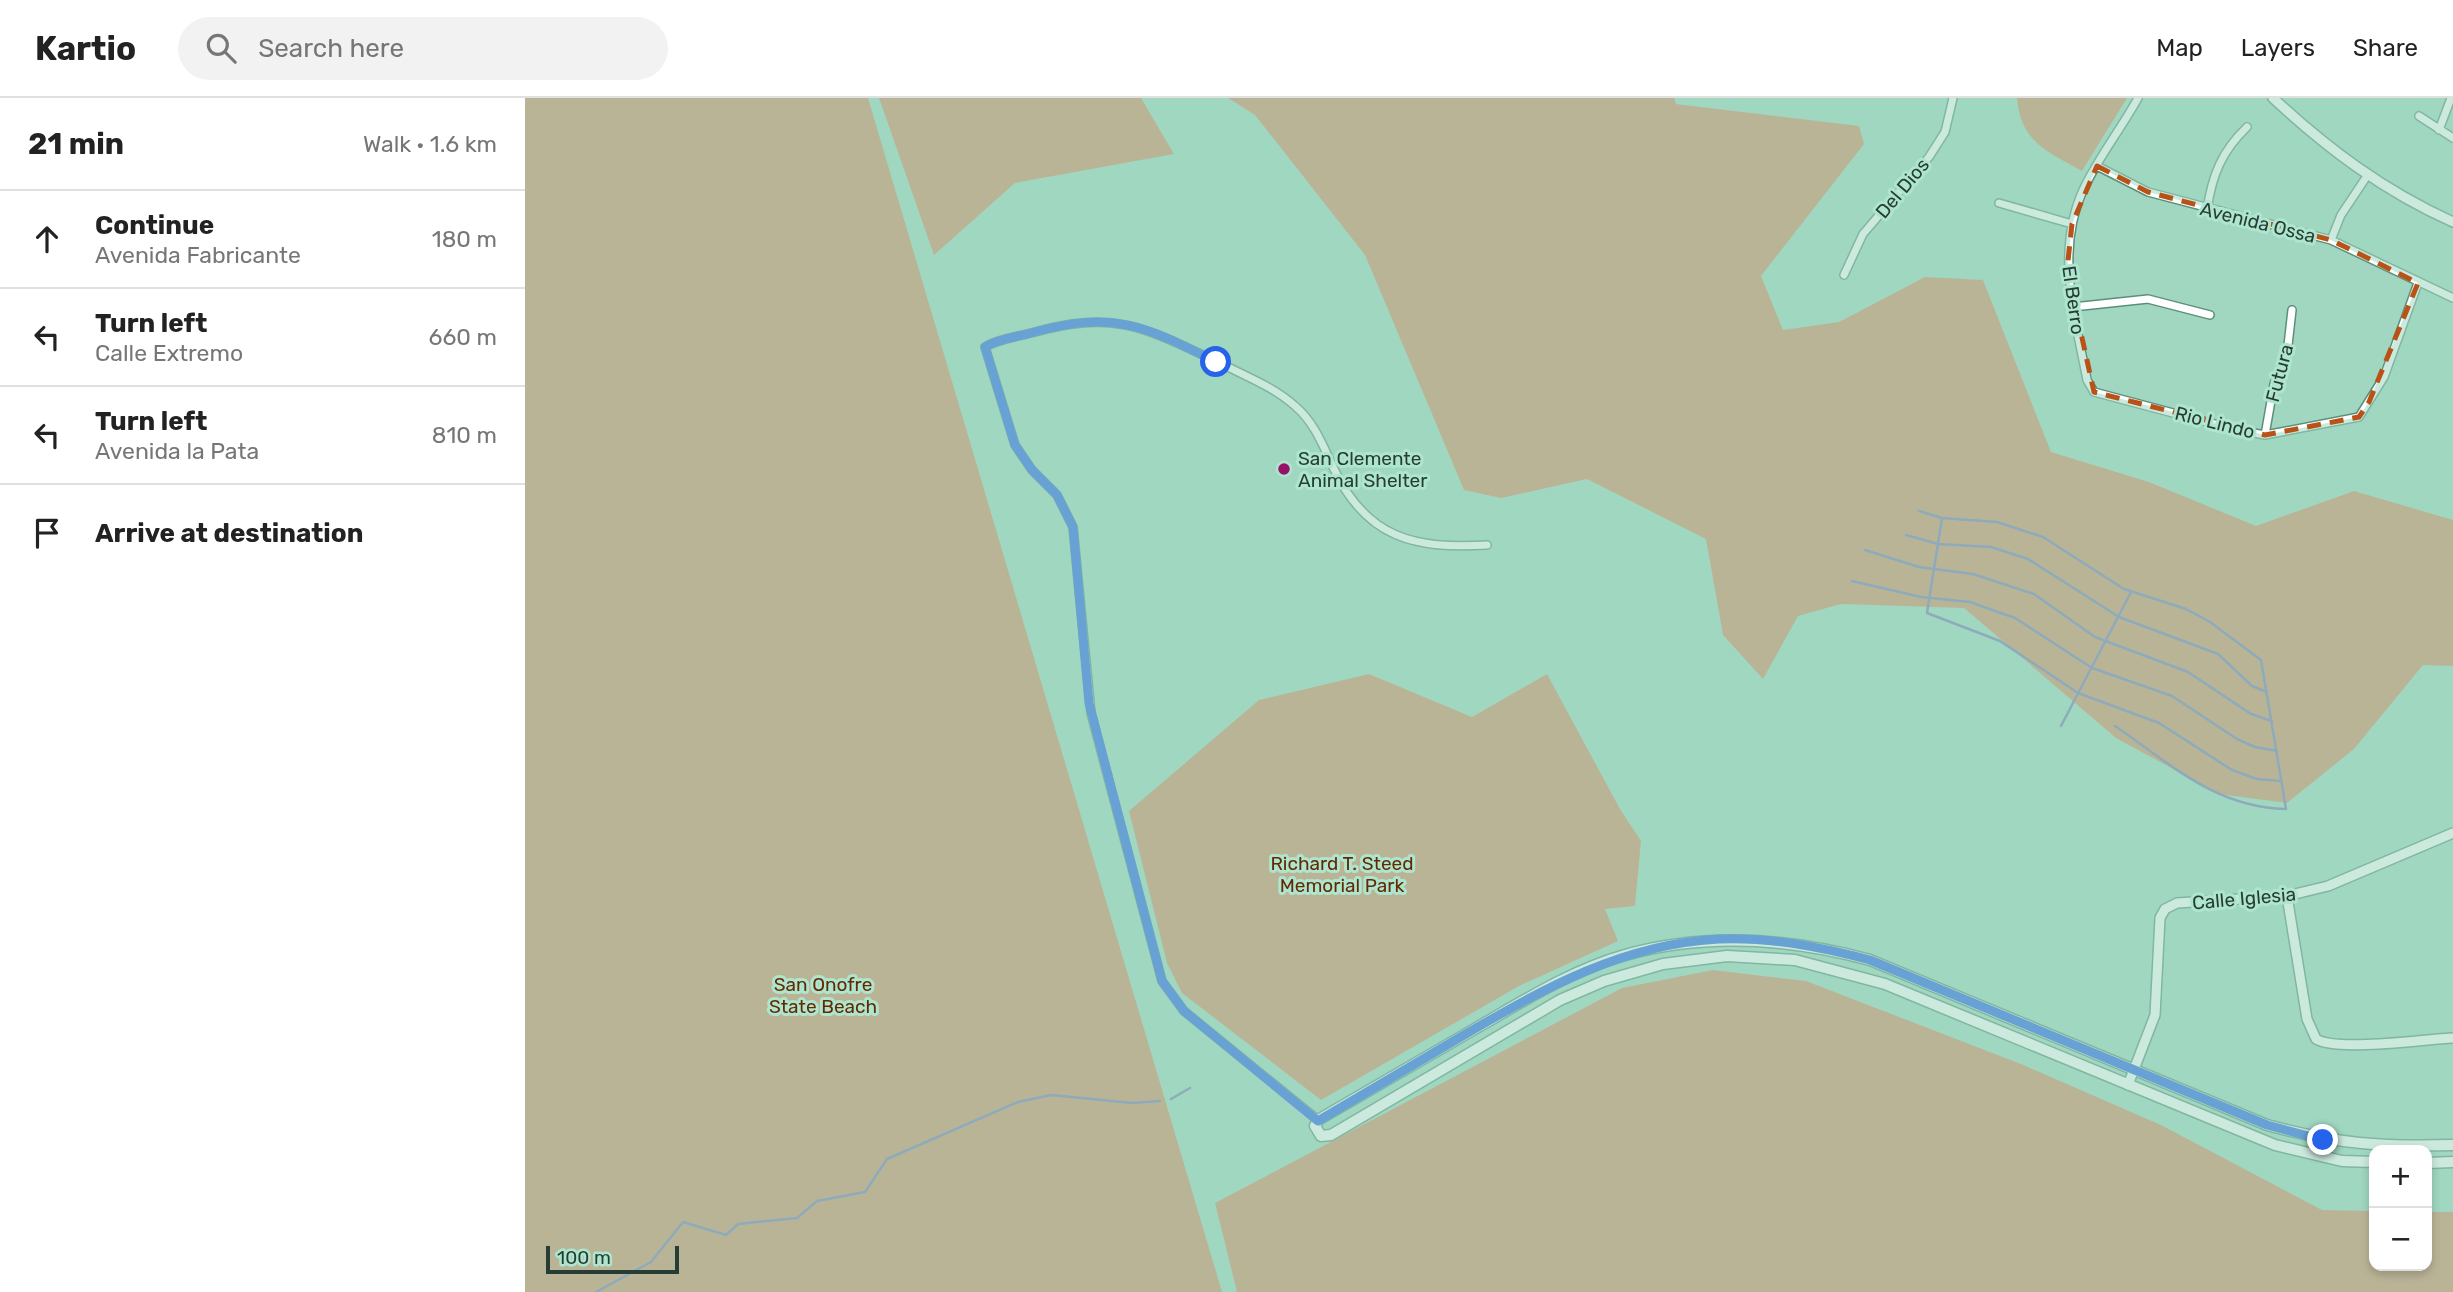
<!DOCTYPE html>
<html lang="en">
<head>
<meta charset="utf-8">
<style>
  body { margin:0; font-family:Rubik,sans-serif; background:#f2f2f2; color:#222 }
  .controls { position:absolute; right:21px; bottom:21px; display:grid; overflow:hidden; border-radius:14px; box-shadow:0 4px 10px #0003 }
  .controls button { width:63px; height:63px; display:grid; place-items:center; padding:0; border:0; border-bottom:2px solid #e0e0e0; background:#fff; color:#222; font:35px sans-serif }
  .scale { position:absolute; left:21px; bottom:18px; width:133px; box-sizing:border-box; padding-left:7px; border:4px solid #273d34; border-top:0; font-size:19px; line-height:24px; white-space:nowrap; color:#273d34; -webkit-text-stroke:5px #aee5ce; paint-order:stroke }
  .stop { position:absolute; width:21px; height:21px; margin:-16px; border:5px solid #2563eb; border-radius:50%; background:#fff }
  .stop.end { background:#2563eb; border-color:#fff; box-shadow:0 2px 7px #0008 }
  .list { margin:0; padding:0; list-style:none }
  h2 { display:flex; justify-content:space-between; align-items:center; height:91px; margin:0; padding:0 28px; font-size:30px }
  h2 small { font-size:23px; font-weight:400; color:#767676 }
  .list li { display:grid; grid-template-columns:46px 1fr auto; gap:21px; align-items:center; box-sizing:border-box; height:98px; padding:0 28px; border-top:2px solid #e0e0e0 }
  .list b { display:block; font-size:26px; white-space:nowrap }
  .list p { margin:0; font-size:23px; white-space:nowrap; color:#767676 }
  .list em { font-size:23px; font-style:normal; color:#767676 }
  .icon { flex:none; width:38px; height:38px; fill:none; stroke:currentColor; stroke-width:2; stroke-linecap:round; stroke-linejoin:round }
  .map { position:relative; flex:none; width:1928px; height:1194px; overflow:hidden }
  header { display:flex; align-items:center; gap:42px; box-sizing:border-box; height:98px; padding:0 35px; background:#fff; border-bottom:2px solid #e0e0e0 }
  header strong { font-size:33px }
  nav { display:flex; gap:38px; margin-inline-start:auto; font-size:24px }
  .search { width:490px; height:63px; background:#f2f2f2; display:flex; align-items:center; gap:18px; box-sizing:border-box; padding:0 24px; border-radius:38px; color:#767676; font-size:26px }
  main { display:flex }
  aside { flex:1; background:#fff }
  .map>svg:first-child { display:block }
  .green { fill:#d98b64 }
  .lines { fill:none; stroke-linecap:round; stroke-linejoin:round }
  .stream { stroke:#7676b4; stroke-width:2.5 }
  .minor-casing { stroke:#5b8f7a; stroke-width:10 }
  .tertiary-casing { stroke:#5b8f7a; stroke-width:12 }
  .secondary-casing { stroke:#5b8f7a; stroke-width:13 }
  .minor { stroke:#fff; stroke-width:7 }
  .tertiary { stroke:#fff; stroke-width:9 }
  .secondary { stroke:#fff; stroke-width:10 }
  .route { stroke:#2563eb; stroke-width:9 }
  .marked { fill:none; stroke:#b85216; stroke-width:5; stroke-dasharray:14 9; stroke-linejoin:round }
  .poi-dot { fill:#961269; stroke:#aee5ce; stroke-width:2.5 }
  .labels { text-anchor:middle; stroke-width:6; stroke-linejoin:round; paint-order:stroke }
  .street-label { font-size:19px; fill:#273d34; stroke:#aee5ce }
  .poi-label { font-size:19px; fill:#273d34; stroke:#aee5ce; text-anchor:start }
  .park-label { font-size:19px; fill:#652902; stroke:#aee5ce }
</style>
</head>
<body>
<header>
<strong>Kartio</strong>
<div class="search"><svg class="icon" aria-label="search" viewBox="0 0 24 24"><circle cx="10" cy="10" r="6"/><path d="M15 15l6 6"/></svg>Search here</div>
<nav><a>Map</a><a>Layers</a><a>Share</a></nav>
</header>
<main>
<aside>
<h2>21 min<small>Walk · 1.6 km</small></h2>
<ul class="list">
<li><svg class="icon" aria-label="ahead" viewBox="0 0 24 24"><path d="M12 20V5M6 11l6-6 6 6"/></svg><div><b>Continue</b><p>Avenida Fabricante</p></div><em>180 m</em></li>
<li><svg class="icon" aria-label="left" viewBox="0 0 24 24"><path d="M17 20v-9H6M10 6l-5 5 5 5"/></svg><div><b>Turn left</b><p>Calle Extremo</p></div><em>660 m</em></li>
<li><svg class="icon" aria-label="left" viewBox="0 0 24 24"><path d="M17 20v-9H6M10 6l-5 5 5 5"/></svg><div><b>Turn left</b><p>Avenida la Pata</p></div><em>810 m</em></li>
<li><svg class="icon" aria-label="arrive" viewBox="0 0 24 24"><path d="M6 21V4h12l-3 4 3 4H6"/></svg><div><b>Arrive at destination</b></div></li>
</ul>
</aside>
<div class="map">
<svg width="1928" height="1194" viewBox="0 0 1928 1194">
  <rect width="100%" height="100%" fill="#a1d7c1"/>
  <path class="green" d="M 0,0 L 343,0 L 697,1194 L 0,1194 Z
    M 354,0 L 616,0 L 649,56 L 490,85 L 409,157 Z
    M 703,0 L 1149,0 L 1151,6 L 1334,28 L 1339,46 L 1236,178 L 1258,232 L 1314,224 L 1400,179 L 1458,182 L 1526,354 L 1624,384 L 1731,428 L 1829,393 L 1928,422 L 1928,568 L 1898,567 L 1829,651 L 1762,705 L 1694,696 L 1591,640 L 1439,510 L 1316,506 L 1273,518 L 1238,581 L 1198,537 L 1181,441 L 1062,381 L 976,400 L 939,392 L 840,157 L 730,17 Z
    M 1492,0 L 1602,0 L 1557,73 C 1522,53 1496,45 1492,0 Z
    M 844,576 L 947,619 L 1022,576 L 1095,711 L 1116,743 L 1110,808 L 1080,811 L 1093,843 L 994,888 L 796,1002 L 657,895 L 642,865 L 604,713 L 734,602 Z
    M 1188,872 L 1281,883 L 1496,966 L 1636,1027 L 1797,1112 L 1849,1113 L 1849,1168 L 1902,1168 L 1902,1114 L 1928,1114 L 1928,1194 L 712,1194 L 690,1105 L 1097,890 Z"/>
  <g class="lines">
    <path class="stream" d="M 1394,413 L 1417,420 L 1402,515 L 1475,543 L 1553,595 L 1634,625 L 1707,672 L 1732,681 L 1756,683
      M 1417,420 L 1472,424 L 1518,439 L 1599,491 L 1661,511 L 1685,524 L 1736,562 L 1761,711 C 1690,709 1647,667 1590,628
      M 1381,437 L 1413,446 L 1466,449 L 1503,461 L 1594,519 L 1693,556 L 1727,588 L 1742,594
      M 1340,452 L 1394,469 L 1448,476 L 1509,496 L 1570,539 L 1663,574 L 1726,616 L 1747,623
      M 1327,483 L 1396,499 L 1445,504 L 1490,520 L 1567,570 L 1647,598 L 1712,641 L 1730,649 L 1752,653
      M 1536,628 L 1606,494
      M 646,1001 L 665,990
      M 71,1194 L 126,1164 L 158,1124 L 201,1137 L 213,1126 L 272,1120 L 292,1103 L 340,1094 L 362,1061 L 493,1004 L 526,997 L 607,1005 L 635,1003"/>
    <defs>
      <path id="minor" d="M 1613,0 C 1596,31 1573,60 1558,92 C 1530,154 1550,219 1562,282 L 1569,294 L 1712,332 L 1740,337 L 1834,319 L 1859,279 L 1893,185
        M 1894,18 L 1928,40
        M 1914,32 L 1926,0
        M 1572,68 L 1623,94 L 1806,142 L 1928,200
        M 1474,105 L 1547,126
        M 1682,112 C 1687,77 1697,53 1722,29
        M 1806,142 L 1816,117 L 1842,78
        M 1319,177 L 1338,136 L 1404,59 L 1420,34 L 1428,0
        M 1548,209 L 1623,201 L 1685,217
        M 1740,337 L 1749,286 L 1762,256 L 1767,212
        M 793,1022 L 659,913 L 637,883 L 566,615 L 548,429 L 532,397 L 507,372 L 490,347 L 460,249 C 473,241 491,239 506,235 C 591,211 620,230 697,266 C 722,279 749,289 770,308 C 790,325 798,348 809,371 C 842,441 890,451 962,447"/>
      <path id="tertiary" d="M 1748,0 C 1803,51 1859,93 1928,124
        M 1762,798 L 1782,921 L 1791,941 C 1812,954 1899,941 1928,940
        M 1603,987 L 1630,917 L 1635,820 L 1640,811 L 1652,805 L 1762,798 L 1803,788 L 1928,735"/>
      <path id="secondary" d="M 1849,1064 L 1817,1063 L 1750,1047 L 1360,886 L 1270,862 L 1202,858 L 1138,866 L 1079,883 L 1035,902 L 806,1037 L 796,1038 L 790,1028 L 793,1022 C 846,991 899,960 953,929 C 1000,902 1047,872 1100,857 C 1182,834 1264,840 1345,862 L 1742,1027 C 1812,1046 1856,1049 1928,1047
        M 1902,1065 L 1928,1064"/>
    </defs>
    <use href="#minor" class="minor-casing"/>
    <use href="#tertiary" class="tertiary-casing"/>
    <use href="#secondary" class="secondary-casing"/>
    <use href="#minor" class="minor"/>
    <use href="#tertiary" class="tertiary"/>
    <use href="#secondary" class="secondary"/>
  </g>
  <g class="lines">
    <path class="route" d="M 691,264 C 619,227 587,212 506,235 C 492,239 473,241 460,249 L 490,347 L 507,372 L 532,397 L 548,429 L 564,605 L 637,883 L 659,913 L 793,1023 C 842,994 890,966 939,937 C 1020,890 1098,846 1194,841 C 1246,839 1296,849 1345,862 L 1742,1027 L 1798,1042"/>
  </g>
  <path d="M0 0H1928V1194H0ZM 1572,68 L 1623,94 L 1806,142 L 1893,185 L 1844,304 L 1834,319 L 1740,337 L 1569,294 L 1542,172 L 1547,126 Z" fill="#a1d7c1" fill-opacity=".55" fill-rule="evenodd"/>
  <path class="marked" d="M 1572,68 L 1623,94 L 1806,142 L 1893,185 L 1844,304 L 1834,319 L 1740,337 L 1569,294 L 1542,172 L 1547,126 Z"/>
  <circle class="poi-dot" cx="759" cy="371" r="7"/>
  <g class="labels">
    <g class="street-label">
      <text transform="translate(1377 90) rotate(-50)" y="7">Del Dios</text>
      <text transform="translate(1733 124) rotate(14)" y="7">Avenida Ossa</text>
      <text transform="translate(1549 202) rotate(82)" y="7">El Berro</text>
      <text transform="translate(1754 275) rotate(-75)" y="7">Futura</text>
      <text transform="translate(1690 324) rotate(14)" y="7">Rio Lindo</text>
      <text transform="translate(1719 800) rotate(-5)" y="7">Calle Iglesia</text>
    </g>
    <g class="poi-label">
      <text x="773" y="367">San Clemente<tspan x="773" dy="22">Animal Shelter</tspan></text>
    </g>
    <g class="park-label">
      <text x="817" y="772">Richard T. Steed<tspan x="817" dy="22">Memorial Park</tspan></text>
      <text x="298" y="893">San Onofre<tspan x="298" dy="22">State Beach</tspan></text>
    </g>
  </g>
</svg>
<div class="controls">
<button>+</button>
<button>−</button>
</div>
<div class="scale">100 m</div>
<div class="stop" style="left:691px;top:264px"></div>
<div class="stop end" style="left:1798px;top:1042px"></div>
</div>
</main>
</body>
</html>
